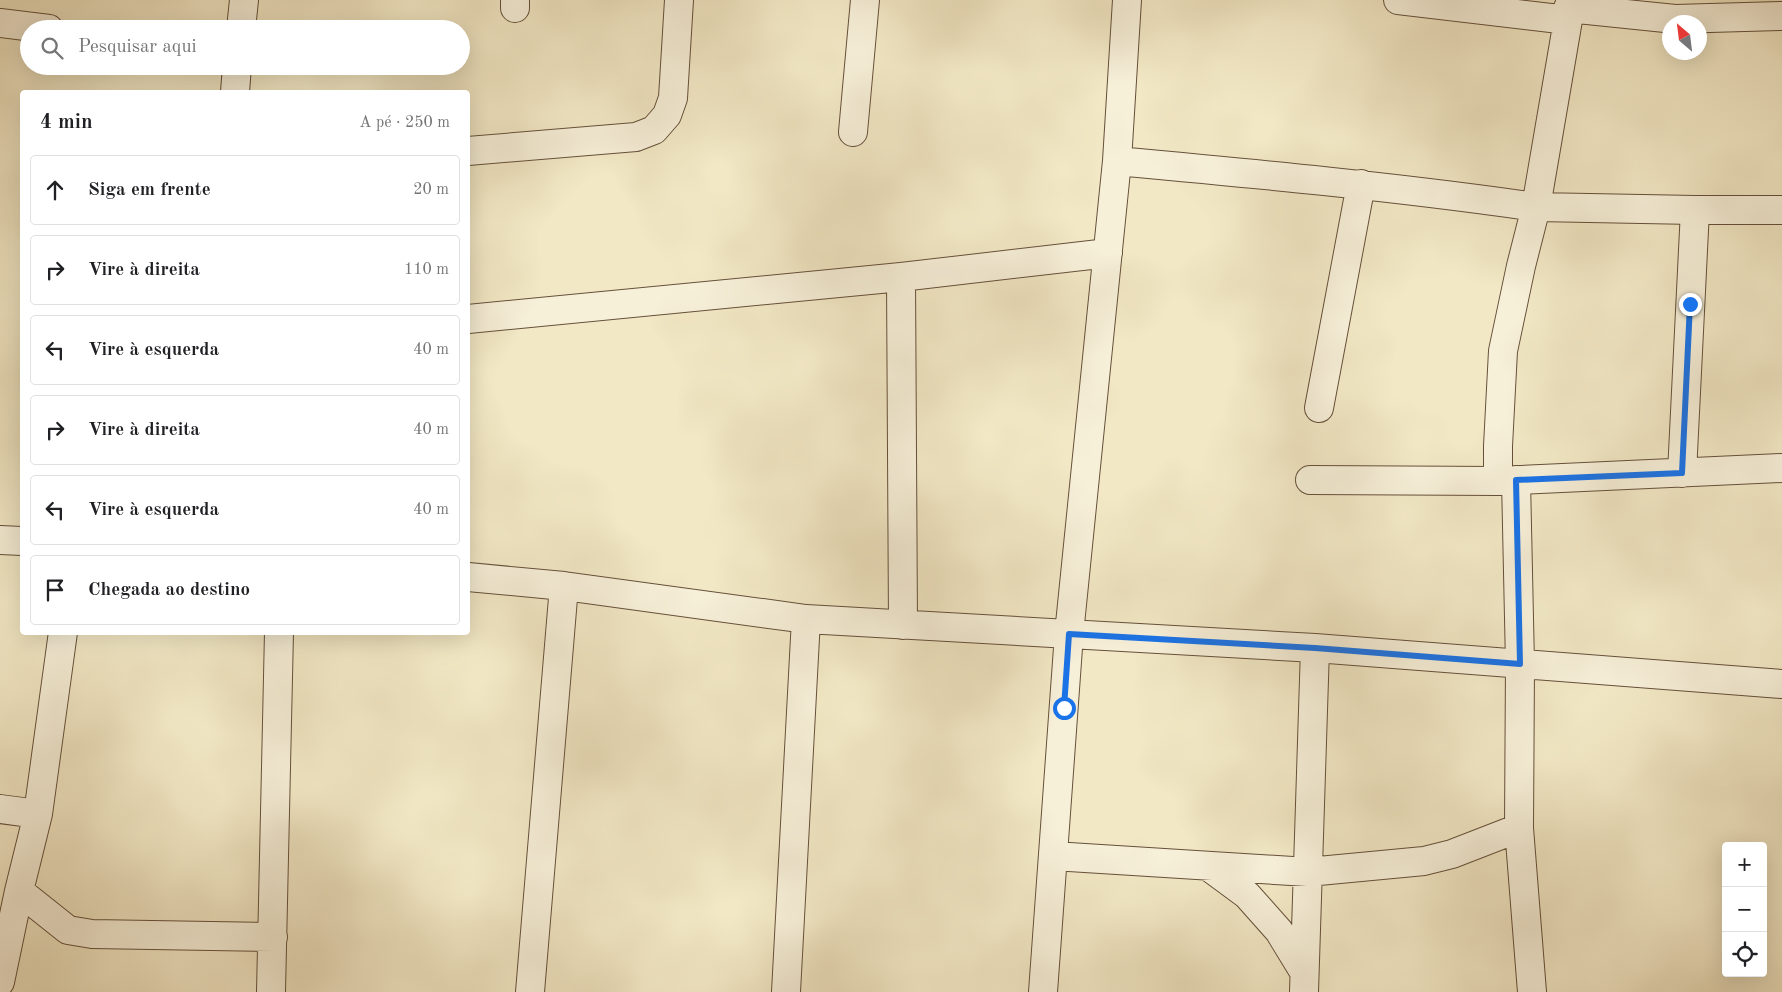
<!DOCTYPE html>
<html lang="pt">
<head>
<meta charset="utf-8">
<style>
  body { margin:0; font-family:"Old Standard TT",serif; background:#f6f6f6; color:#202124 }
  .controls { position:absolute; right:15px; bottom:15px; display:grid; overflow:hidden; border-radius:5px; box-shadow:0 5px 20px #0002 }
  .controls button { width:45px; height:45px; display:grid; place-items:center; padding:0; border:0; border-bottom:1px solid #e0e0e0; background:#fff; color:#202124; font:25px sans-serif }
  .compass { position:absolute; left:1662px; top:15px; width:45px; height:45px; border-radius:50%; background:#fff; box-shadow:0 5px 20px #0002; rotate:332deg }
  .stop { position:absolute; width:15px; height:15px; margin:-11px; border:4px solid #1a73e8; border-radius:50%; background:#fff }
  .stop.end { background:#1a73e8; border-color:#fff; box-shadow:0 1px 5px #0008 }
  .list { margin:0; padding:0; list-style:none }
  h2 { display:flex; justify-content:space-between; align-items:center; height:65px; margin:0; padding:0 20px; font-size:21px }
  h2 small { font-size:16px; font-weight:400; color:#757577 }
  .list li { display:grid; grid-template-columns:32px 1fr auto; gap:15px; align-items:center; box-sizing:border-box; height:70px; margin:0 10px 10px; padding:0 10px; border:1px solid #e0e0e0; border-radius:5px }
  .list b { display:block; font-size:19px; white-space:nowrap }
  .list em { font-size:16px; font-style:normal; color:#757577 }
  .icon { flex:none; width:28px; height:28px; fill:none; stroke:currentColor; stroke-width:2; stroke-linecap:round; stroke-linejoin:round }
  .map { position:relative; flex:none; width:1782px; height:992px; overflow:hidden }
  .search { position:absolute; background:#fff; box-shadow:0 5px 20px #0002; left:20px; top:20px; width:450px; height:55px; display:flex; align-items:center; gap:12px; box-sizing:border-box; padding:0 18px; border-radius:28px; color:#757577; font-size:19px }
  .panel { position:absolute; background:#fff; box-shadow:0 5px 20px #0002; left:20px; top:90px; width:450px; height:545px; border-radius:5px }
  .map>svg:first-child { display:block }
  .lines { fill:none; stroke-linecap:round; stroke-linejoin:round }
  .minor-casing { stroke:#65503a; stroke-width:30 }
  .minor { stroke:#f7f0d9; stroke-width:28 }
  .route { stroke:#1a73e8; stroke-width:6 }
</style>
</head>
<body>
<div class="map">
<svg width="1782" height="992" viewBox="0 0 1782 992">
  <rect width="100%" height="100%" fill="#f2e8c5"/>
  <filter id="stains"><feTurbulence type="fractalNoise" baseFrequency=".004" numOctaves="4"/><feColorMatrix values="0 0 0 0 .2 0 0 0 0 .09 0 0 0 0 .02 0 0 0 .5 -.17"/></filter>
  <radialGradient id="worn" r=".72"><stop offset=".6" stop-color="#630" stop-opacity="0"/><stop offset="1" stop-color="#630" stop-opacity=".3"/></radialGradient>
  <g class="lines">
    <defs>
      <path id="minor" d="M 1398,0 L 1568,20
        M 1570,0 L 1568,20 L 1536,207 L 1695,210 L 1782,210
        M 515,8 L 515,0
        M 1568,8 L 1675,19 L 1782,16
        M 0,23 L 49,29
        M 241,29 L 244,0
        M 235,92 L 237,66
        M 853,132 L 865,0
        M 468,151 L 636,137 L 654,130 L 667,115 L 673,98 L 679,0
        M 1117,161 C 1257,174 1397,187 1536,207 L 1521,266 L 1503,351 L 1498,446 L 1498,481 L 1782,468
        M 901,277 L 903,625
        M 468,319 L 901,277 L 1108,253
        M 1319,408 L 1361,184
        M 1682,473 L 1695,210
        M 1310,480 L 1498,481
        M 1516,480 L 1520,664 L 1519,828 L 1532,992
        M 0,540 L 22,541
        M 468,577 L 564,586 L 806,619 L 1315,648 L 1782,684
        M 0,809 L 38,814
        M 1053,856 L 1308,872 L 1424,861 L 1452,854 L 1519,828
        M 1209,867 L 1247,895 L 1279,931 L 1304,972
        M 19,891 L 68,930 L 92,934 L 273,937
        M 0,982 L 19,891 L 38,814 L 63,632
        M 271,992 L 279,632
        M 530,992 L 564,586
        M 786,992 L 806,619
        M 1043,992 L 1069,634 L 1117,161 L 1127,0
        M 1304,992 L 1315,648"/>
    </defs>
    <use href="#minor" class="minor-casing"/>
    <use href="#minor" class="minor"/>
  </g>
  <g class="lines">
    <path class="route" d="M 1064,708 L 1069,634 L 1315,648 L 1520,664 L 1516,480 L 1682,473 L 1690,304"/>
  </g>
  <rect width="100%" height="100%" filter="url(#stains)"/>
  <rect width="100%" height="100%" fill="url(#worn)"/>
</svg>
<div class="controls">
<button>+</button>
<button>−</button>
<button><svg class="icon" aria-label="locate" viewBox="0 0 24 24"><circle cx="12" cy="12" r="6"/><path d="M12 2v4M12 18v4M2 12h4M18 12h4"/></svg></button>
</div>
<svg class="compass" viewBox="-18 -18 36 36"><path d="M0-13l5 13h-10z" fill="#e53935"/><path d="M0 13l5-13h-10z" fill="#757577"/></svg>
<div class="stop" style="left:1064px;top:708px"></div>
<div class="stop end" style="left:1690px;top:304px"></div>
<div class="search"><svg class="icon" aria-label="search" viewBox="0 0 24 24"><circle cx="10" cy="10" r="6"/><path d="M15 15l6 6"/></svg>Pesquisar aqui</div>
<section class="panel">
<h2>4 min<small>A pé · 250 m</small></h2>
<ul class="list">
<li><svg class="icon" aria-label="ahead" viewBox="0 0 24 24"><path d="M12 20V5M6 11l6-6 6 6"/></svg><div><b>Siga em frente</b></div><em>20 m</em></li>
<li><svg class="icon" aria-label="right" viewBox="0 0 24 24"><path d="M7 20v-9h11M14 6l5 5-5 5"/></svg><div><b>Vire à direita</b></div><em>110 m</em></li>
<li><svg class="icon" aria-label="left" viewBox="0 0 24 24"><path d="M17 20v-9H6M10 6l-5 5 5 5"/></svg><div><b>Vire à esquerda</b></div><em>40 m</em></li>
<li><svg class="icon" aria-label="right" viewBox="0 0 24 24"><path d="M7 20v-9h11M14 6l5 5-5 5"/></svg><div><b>Vire à direita</b></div><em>40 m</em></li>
<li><svg class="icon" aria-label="left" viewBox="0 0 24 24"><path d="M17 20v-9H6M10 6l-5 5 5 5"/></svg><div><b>Vire à esquerda</b></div><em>40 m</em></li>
<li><svg class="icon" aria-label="arrive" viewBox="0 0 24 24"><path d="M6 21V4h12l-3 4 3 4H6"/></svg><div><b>Chegada ao destino</b></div></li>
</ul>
</section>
</div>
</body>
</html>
